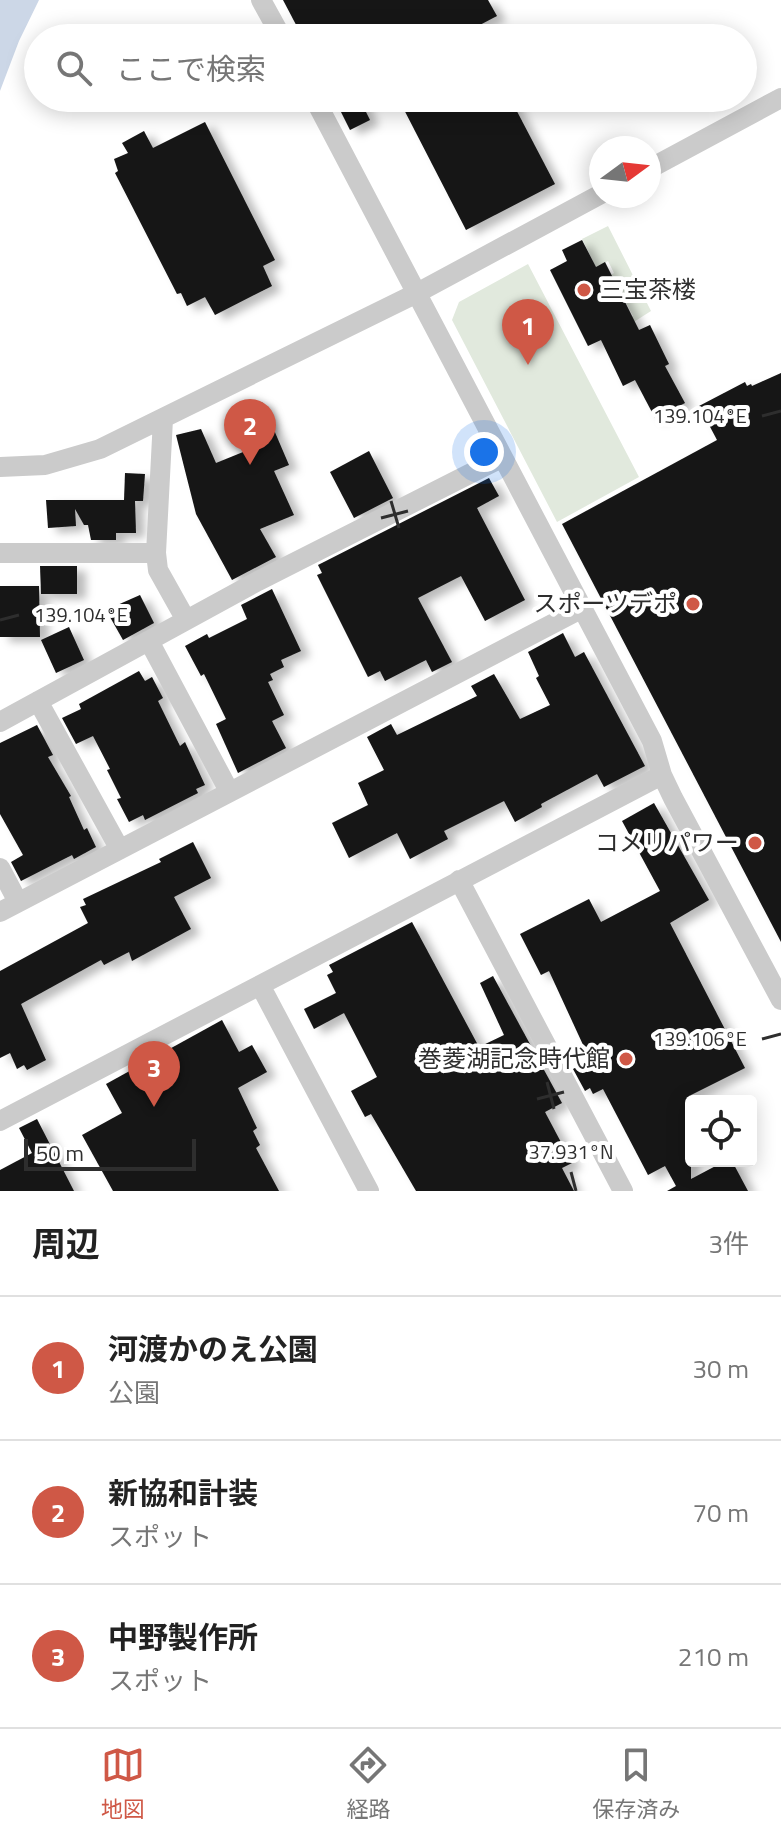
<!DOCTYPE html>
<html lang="ja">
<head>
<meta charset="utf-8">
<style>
  body { margin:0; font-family:"Titillium Web","Noto Sans JP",sans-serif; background:#f6f6f6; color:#222 }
  .controls { position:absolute; right:24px; bottom:24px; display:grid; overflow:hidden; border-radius:8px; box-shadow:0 4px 20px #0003 }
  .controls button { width:72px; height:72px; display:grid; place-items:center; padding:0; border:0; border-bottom:2px solid #e0e0e0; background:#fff; color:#222; font:40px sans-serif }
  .compass { position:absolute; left:589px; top:136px; width:72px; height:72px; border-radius:50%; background:#fff; box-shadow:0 4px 20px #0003; rotate:75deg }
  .scale { position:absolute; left:24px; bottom:20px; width:172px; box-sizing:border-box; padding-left:8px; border:4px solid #2e2e2e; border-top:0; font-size:22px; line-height:28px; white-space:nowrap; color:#2e2e2e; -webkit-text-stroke:6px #fff; paint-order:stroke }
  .you { position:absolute; left:484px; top:452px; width:28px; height:28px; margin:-20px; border:6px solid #fff; border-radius:50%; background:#1a73e8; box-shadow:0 0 0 12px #1a73e833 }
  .badge { display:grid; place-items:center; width:52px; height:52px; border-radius:50%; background:#cf5846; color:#fff; font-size:26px; font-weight:700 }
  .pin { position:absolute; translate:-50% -66px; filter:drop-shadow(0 2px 4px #0008) }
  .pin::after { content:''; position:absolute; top:42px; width:28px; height:24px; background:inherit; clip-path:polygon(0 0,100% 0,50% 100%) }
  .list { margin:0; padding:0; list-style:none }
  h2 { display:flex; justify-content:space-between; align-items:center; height:104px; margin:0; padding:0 32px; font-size:34px }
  h2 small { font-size:26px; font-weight:400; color:#767676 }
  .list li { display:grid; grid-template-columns:52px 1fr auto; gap:24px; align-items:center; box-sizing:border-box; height:144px; padding:0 32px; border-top:2px solid #e0e0e0 }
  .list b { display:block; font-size:30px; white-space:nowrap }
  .list p { margin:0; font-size:26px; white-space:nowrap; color:#767676 }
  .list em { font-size:26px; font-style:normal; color:#767676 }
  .icon { flex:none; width:44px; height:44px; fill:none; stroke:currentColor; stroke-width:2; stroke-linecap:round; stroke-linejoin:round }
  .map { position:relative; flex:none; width:781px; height:1191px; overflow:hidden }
  .search { position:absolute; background:#fff; box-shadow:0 4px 20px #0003; left:24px; right:24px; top:24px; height:88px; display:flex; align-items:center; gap:20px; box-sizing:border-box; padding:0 28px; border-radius:44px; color:#767676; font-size:30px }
  .sheet { height:536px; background:#fff }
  nav { display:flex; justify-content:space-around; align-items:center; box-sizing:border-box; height:112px; border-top:2px solid #e0e0e0; background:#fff; font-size:22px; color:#767676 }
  nav a { display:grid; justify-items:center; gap:4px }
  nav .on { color:#cf5846 }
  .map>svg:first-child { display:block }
  .green { fill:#e1e9dd }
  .water { fill:#ccd7e7 }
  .building { fill:#151515; filter:url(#shadow) }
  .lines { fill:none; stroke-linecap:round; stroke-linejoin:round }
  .minor { stroke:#cbcbcb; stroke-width:20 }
  .ticks { fill:none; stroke:#2e2e2e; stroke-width:3 }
  .poi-dot { fill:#cf5846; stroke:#fff; stroke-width:3 }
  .labels { text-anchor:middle; stroke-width:8; stroke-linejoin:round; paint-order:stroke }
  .poi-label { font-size:24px; fill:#2e2e2e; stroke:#fff; text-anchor:end }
  .ticks-label { font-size:20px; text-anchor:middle; fill:#2e2e2e; stroke:#fff; stroke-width:8; stroke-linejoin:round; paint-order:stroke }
</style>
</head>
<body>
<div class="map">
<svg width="781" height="1191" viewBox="0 0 781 1191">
  <defs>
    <filter id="shadow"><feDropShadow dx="9" dy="5" stdDeviation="4" flood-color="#0004"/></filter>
  </defs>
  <rect width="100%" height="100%" fill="#fff"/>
  <path class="green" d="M 608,226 L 651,311 L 626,327 L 624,321 L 633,316 L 625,301 L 616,305 L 603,280 L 614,273 L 608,261 L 596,267 L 582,239 Z
    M 528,264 L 639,477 L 557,522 L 452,320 L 459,302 Z"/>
  <path class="water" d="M 0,0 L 39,0 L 19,41 L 0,91 Z"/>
  <path class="building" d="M 283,0 L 488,0 L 497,16 L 455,38 L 303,38 Z
    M 334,98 L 359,98 L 370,120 L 350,130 Z
    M 398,98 L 510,98 L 555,184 L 466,230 Z
    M 205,122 L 275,260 L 263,266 L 272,286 L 215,315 L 205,297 L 187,306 L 181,293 L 177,294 L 115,173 L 118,171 L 114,159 L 128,153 L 122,143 L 144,131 L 153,148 Z
    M 582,240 L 596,267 L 605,262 L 639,330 L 650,325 L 669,364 L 665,366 L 685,403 L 655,418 L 635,380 L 623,386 L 601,340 L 588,346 L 550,270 L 567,261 L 562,250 Z
    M 781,373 L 781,942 L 562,524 L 717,440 L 699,406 L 745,382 L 747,386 L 751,384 L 752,386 Z
    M 262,402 L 289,465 L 274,471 L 294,515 L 260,529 L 276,557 L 232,580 L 196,514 L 176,435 L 201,429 L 216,463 L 248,450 L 233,415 Z
    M 369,451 L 393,498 L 354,518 L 330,472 Z
    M 125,473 L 145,474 L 143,501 L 135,501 L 136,533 L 116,533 L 116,540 L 91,540 L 88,525 L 84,525 L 75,509 L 76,526 L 48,528 L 46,500 L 134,500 L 124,500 Z
    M 489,478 L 499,496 L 477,508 L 525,600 L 485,621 L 461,576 L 418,598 L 452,662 L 432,672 L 426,660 L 385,681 L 380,671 L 368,677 L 317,575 L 322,573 L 318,565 Z
    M 40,566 L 77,566 L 77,594 L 41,594 Z
    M 0,586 L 39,586 L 40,637 L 0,637 Z
    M 272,589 L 301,651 L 281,660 L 284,667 L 270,674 L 273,680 L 268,682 L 284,715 L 272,721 L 286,748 L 238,773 L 216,724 L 226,719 L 204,674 L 201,676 L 185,646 L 207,634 L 209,638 L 247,619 L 241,605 Z
    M 140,595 L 154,623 L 123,640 L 106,610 Z
    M 69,627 L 84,660 L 56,673 L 41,640 Z
    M 563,633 L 575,657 L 584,652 L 645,766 L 604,787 L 597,774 L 541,804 L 542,807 L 515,822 L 504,801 L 444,831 L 448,839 L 410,859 L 397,833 L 349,858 L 332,823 L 368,805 L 358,783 L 384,770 L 367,737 L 391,724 L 397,735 L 477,696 L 471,686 L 494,674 L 520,719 L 550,705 L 536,678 L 539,676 L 528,652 Z
    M 139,671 L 145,681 L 152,677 L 163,698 L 158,701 L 180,746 L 185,742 L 205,785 L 196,789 L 198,793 L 145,820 L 143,815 L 129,822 L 117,799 L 121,798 L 107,770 L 110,769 L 93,736 L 76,744 L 62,718 L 81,709 L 79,704 Z
    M 37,725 L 53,755 L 48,757 L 71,796 L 69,797 L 84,830 L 87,828 L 96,847 L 74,859 L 72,855 L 21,881 L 11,862 L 23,855 L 0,814 L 0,743 Z
    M 654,803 L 709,900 L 670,923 L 745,1068 L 691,1095 L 691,1179 L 725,1161 L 732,1161 L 748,1191 L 667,1191 L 676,1186 L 665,1166 L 648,1175 L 603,1089 L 593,1094 L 590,1088 L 585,1091 L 573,1069 L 590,1060 L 549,971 L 541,975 L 520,934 L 589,899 L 601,922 L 660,891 L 622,821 Z
    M 193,842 L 211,878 L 174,897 L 191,929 L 132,961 L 129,952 L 104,965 L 101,960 L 21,1004 L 46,1060 L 27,1070 L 24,1065 L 17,1069 L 10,1053 L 0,1058 L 0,971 L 88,923 L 80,907 L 86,905 L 83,899 L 161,862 L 159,859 Z
    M 412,922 L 479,1047 L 504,1035 L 480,983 L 493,976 L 562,1103 L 545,1112 L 572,1163 L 562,1168 L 574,1191 L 416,1191 L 371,1114 L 365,1117 L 351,1091 L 377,1077 L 344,1013 L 314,1029 L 304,1009 L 336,993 L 327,975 L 333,972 L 329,965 Z
    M 222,1020 L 239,1052 L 252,1045 L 267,1072 L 238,1088 L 257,1128 L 253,1131 L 260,1145 L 256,1148 L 279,1191 L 113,1191 L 82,1135 L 122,1113 L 106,1084 Z
    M 37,1119 L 74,1191 L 0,1191 L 0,1170 L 32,1153 L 19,1128 Z"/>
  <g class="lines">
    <path class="minor" d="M 261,0 L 282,38
      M 314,98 L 652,741 L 662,775 L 673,798 L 781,1000
      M 649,169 L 781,98
      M 163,419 L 156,553 L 158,570 L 186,620
      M 0,467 L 45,465 L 100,449 L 417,293 L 601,194
      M 0,553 L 156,553
      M 149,641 L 229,791
      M 38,701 L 119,848
      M 0,722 L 258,581 L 501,458
      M 0,868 L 18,902
      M 459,880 L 623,1191
      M 0,912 L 581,609
      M 260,985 L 369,1191
      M 0,1121 L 662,775"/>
  </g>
  <path class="ticks" d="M 762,416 L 781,411M 391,501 L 399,528M 381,518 L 408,511M 0,620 L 19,615M 762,1039 L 781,1034M 547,1082 L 554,1109M 537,1099 L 564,1092M 571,1172 L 576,1191"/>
  <g class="poi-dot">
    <circle cx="584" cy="290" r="8"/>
    <circle cx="693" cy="604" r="8"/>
    <circle cx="755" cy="843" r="8"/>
    <circle cx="626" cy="1059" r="8"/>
  </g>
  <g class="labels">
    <g class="poi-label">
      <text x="600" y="298" text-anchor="start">三宝茶楼</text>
      <text x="677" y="612">スポーツデポ</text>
      <text x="739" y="851">コメリパワー</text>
      <text x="610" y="1067">巻菱湖記念時代館</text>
    </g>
  </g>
  <g class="ticks-label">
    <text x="700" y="423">139.104°E</text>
    <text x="81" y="622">139.104°E</text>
    <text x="700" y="1046">139.106°E</text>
    <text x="571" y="1159">37.931°N</text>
  </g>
</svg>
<div class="controls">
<button><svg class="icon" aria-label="locate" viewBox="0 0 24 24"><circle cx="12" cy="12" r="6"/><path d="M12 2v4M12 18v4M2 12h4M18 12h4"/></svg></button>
</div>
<svg class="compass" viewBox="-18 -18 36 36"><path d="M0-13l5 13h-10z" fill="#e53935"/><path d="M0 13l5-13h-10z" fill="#767676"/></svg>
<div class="scale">50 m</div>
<div class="you"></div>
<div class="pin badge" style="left:528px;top:365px">1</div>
<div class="pin badge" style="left:250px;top:465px">2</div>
<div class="pin badge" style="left:154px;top:1107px">3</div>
<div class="search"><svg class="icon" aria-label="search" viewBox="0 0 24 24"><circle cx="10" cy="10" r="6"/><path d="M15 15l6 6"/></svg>ここで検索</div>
</div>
<section class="sheet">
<h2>周辺<small>3件</small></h2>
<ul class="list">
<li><span class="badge">1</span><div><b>河渡かのえ公園</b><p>公園</p></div><em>30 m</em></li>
<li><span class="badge">2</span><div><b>新協和計装</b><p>スポット</p></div><em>70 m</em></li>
<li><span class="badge">3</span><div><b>中野製作所</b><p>スポット</p></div><em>210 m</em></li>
</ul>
</section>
<nav>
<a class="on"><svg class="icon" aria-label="map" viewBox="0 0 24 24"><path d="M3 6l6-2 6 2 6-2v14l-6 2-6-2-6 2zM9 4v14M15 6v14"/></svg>地図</a>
<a><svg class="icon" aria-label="directions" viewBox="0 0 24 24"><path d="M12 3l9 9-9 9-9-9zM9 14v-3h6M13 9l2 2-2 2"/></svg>経路</a>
<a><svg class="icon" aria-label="saved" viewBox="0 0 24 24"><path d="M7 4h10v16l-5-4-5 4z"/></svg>保存済み</a>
</nav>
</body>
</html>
